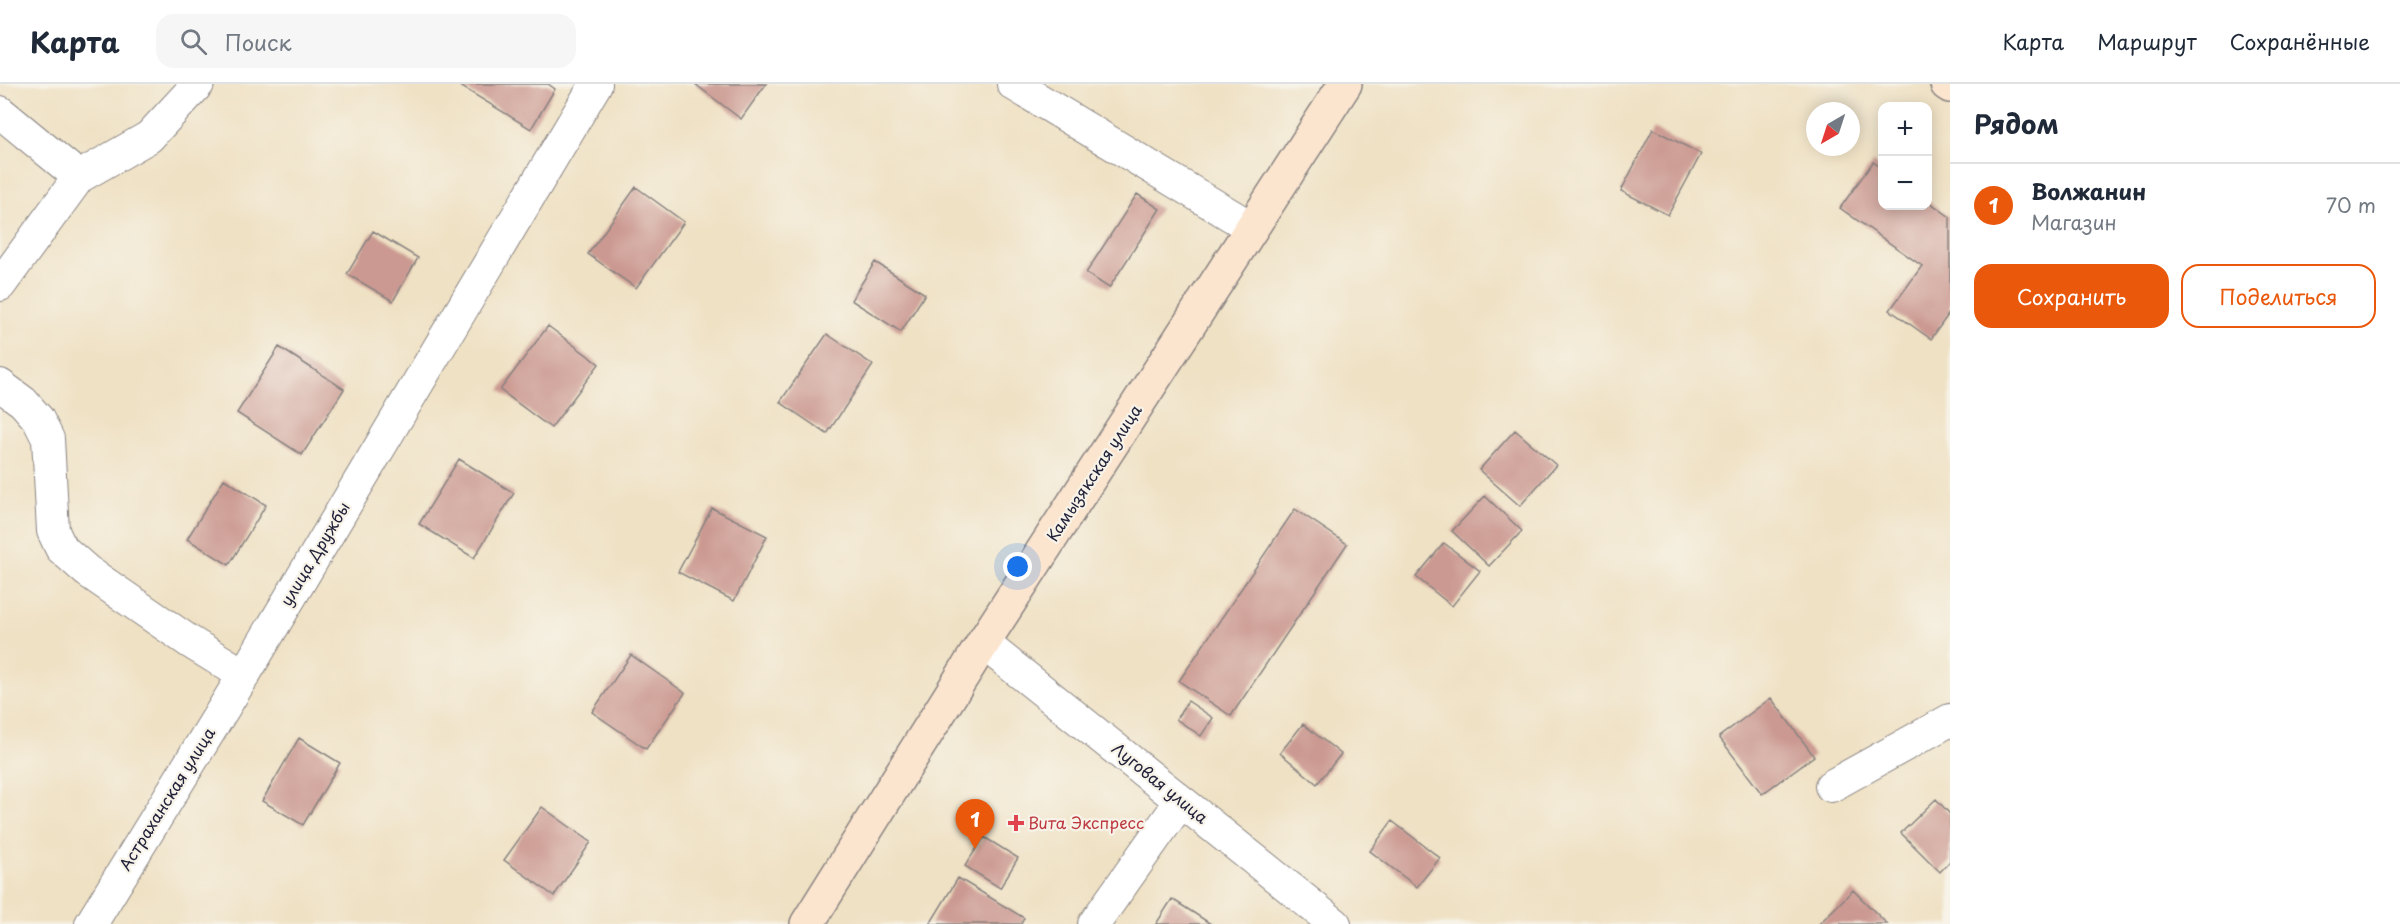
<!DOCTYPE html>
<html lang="ru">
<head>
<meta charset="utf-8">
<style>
  body { margin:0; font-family:"Playpen Sans",sans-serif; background:#f6f6f7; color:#1f2937 }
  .controls { position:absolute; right:18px; top:18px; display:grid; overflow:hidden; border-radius:12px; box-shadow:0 3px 15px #0003 }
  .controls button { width:54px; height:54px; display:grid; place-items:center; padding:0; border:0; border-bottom:2px solid #e0e1e3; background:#fff; color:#1f2937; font:30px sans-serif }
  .compass { position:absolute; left:1806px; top:18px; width:54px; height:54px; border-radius:50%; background:#fff; box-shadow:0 3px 15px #0003; rotate:219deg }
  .you { position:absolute; left:1018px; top:483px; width:21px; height:21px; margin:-15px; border:4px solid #fff; border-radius:50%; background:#1a73e8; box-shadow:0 0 0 9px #1a73e833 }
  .badge { display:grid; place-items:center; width:39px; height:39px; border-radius:50%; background:#ea580c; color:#fff; font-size:20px; font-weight:700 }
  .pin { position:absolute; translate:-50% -50px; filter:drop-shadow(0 2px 3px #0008) }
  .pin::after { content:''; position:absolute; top:32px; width:21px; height:18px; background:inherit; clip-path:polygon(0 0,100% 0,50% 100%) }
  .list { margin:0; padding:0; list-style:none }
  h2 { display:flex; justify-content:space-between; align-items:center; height:78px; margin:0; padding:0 24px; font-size:26px }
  h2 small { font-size:20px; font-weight:400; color:#747a83 }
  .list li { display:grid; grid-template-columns:39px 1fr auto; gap:18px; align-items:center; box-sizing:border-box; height:84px; padding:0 24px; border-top:2px solid #e0e1e3 }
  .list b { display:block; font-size:22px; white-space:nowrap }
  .list p { margin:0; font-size:20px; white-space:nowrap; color:#747a83 }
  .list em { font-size:20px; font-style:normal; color:#747a83 }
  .actions { display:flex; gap:12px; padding:18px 24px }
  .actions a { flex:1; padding:14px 0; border:2px solid #ea580c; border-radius:18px; text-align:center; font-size:21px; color:#ea580c }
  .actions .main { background:#ea580c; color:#fff }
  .icon { flex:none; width:33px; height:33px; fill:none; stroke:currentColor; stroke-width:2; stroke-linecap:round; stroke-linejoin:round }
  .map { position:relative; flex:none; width:1950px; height:840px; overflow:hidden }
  header { display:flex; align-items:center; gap:36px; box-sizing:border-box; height:84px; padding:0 30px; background:#fff; border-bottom:2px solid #e0e1e3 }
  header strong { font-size:28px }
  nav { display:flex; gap:33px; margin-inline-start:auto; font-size:21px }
  .search { width:420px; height:54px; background:#f6f6f7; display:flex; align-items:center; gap:15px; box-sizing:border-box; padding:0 21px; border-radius:18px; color:#747a83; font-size:22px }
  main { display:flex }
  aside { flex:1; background:#fff }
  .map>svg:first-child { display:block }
  .building { fill:#cb9991 }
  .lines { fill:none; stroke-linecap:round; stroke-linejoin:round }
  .street-casing { stroke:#888280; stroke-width:34 }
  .secondary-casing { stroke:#888280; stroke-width:36 }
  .street { stroke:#fff; stroke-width:32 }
  .secondary { stroke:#fbe5cf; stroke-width:33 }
  .health-dot { fill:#e0444e; stroke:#f7f3e8; stroke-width:2 }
  .labels { text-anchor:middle; stroke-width:4.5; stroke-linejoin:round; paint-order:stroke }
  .street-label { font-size:16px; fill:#22223b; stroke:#f7f3e8 }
  .health-label { font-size:16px; fill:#be3a42; stroke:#f7f3e8; text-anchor:start }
</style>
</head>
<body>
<header>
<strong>Карта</strong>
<div class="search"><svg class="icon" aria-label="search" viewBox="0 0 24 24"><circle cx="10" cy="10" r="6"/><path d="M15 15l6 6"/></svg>Поиск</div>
<nav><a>Карта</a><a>Маршрут</a><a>Сохранённые</a></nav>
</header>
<main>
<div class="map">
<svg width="1950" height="840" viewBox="0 0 1950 840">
  <rect width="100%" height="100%" fill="#f7f3e8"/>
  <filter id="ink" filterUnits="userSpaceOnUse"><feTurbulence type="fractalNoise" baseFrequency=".0167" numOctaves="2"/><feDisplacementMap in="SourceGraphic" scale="12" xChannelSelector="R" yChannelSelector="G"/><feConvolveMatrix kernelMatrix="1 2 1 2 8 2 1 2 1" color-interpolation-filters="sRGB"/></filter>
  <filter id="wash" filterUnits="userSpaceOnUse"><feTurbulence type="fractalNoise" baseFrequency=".008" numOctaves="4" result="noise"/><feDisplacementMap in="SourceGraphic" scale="24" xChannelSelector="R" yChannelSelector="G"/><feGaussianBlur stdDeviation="1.35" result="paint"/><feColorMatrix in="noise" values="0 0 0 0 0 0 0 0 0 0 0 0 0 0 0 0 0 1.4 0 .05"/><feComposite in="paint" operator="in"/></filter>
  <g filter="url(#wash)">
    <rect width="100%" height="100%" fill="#efe1c4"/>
    <g id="blocks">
      <path class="building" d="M 457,0 L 548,0 L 555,5 L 531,45 Z
        M 695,0 L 766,0 L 741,35 Z
        M 1653,45 L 1701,70 L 1668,131 L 1621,107 Z
        M 1873,78 L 1882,84 L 1882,122 L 1928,122 L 1928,117 L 1950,133 L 1950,228 L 1931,255 L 1890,226 L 1922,182 L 1840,124 Z
        M 636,103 L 684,138 L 636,204 L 588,170 Z
        M 1137,110 L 1160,125 L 1109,204 L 1086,189 Z
        M 373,147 L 418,174 L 393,217 L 347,190 Z
        M 875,178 L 925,210 L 901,248 L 851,216 Z
        M 548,242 L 599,280 L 551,344 L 500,306 Z
        M 827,250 L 873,281 L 827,350 L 780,318 Z
        M 279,263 L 344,305 L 302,371 L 237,329 Z
        M 1515,346 L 1556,381 L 1520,422 L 1479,386 Z
        M 459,375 L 514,409 L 474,474 L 419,440 Z
        M 224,395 L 266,421 L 229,481 L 187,455 Z
        M 1485,412 L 1522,447 L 1489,482 L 1452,447 Z
        M 712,424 L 767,452 L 734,517 L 678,488 Z
        M 1295,425 L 1347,460 L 1231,632 L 1179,597 Z
        M 1444,459 L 1480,487 L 1452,522 L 1416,493 Z
        M 631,571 L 685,609 L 646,665 L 592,628 Z
        M 1771,614 L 1814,672 L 1762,710 L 1719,653 Z
        M 1188,617 L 1213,634 L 1201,652 L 1176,635 Z
        M 1303,640 L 1341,670 L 1317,700 L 1280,669 Z
        M 299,654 L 340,679 L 303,741 L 262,717 Z
        M 1936,715 L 1950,730 L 1950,777 L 1940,788 L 1901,749 Z
        M 542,723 L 591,758 L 554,812 L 504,776 Z
        M 1392,737 L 1440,774 L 1417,803 L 1370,767 Z
        M 984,753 L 1018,774 L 1000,804 L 965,782 Z
        M 958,794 L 1024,834 L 1021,840 L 930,840 Z
        M 1853,806 L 1887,840 L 1819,840 Z
        M 1172,815 L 1211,840 L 1156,840 Z"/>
    </g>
  </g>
  <g filter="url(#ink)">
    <use href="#blocks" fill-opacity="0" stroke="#888280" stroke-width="1.5"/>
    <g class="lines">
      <defs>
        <path id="street" d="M 1013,0 L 1252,144
          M 0,28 L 79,93
          M 0,201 L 79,93 L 149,53 L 198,0
          M 0,301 L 23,318 L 38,335 L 48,355 L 53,447 L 61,464 L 87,487 L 190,558 L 244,591 L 596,0
          M 983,559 L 1335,840
          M 1831,702 L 1950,636
          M 91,840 L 244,591
          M 1094,840 L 1181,717"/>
        <path id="secondary" d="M 1947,0 L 1950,2
          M 807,840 L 983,559 L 1345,0"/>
      </defs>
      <use href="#street" class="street-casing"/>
      <use href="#secondary" class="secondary-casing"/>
      <use href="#street" class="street"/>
      <use href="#secondary" class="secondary"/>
    </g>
  </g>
  <path class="health-dot" d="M1013 730h6v6h6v6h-6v6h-6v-6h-6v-6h6z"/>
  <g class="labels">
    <g class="street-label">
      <text transform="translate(1094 389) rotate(-57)" y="6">Камызякская улица</text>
      <text transform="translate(315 470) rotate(-59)" y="6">улица Дружбы</text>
      <text transform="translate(1160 699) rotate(39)" y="6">Луговая улица</text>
      <text transform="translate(167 715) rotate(-58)" y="6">Астраханская улица</text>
    </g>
    <g class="health-label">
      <text x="1028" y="745">Вита Экспресс</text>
    </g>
  </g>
</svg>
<div class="controls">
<button>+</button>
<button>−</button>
</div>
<svg class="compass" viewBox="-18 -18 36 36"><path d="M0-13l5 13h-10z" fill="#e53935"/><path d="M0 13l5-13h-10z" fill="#747a83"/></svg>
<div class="you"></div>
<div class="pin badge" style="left:975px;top:765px">1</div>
</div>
<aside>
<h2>Рядом<small></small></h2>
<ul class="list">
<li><span class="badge">1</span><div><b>Волжанин</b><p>Магазин</p></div><em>70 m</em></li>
</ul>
<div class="actions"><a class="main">Сохранить</a><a>Поделиться</a></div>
</aside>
</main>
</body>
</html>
